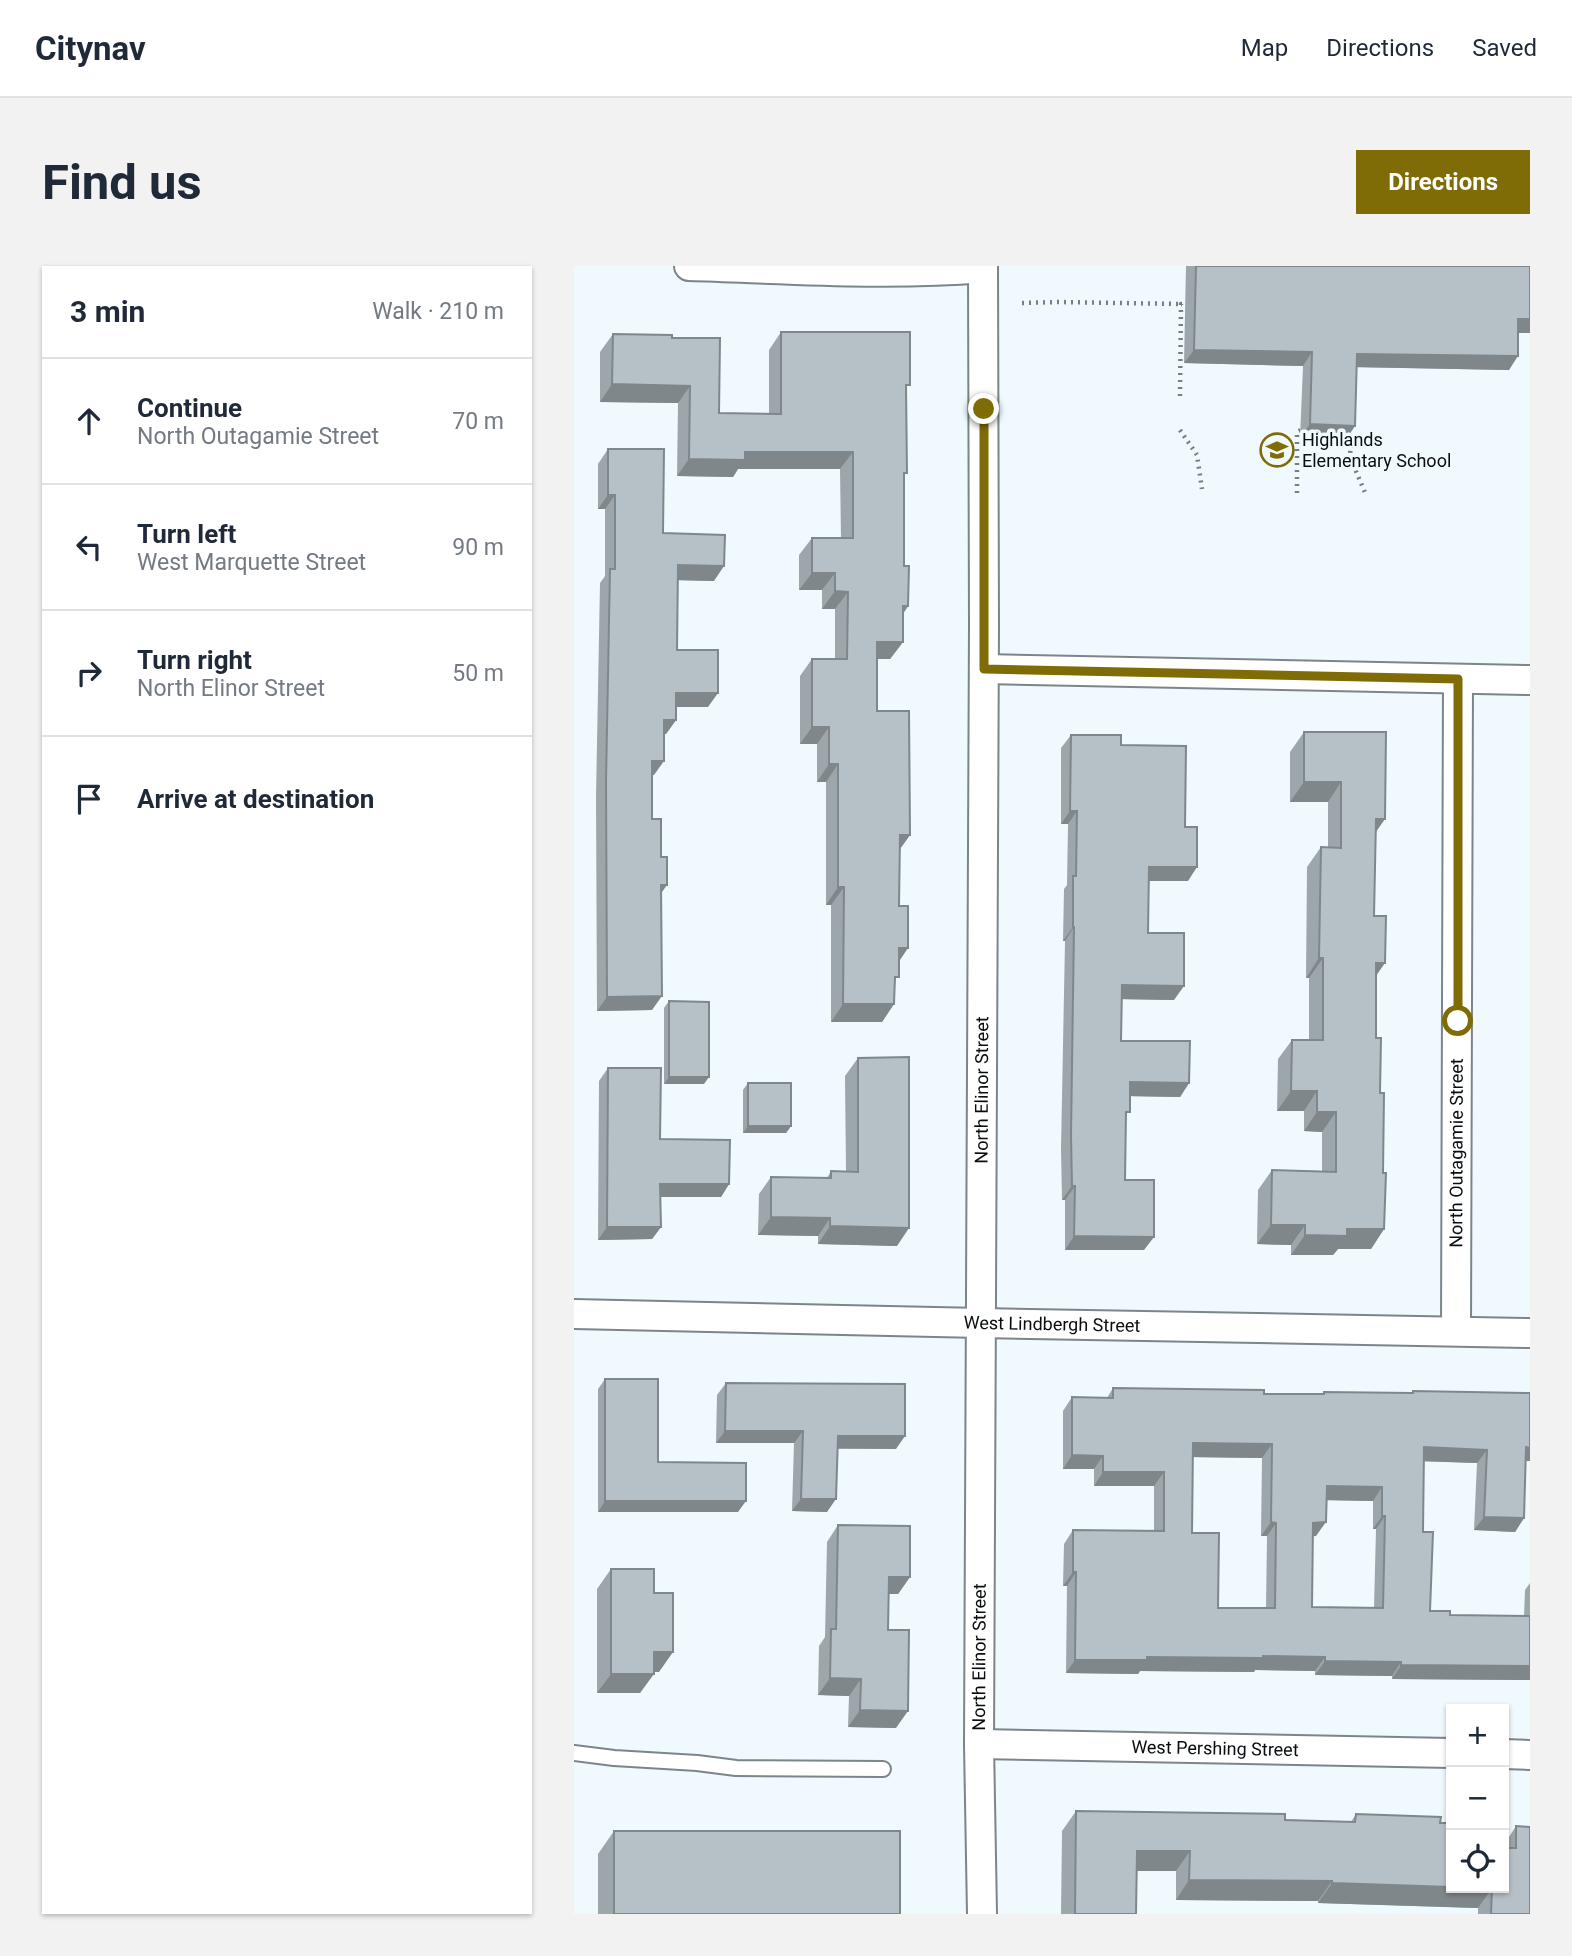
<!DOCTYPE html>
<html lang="en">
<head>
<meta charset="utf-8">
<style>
  body { margin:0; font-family:Roboto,sans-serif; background:#f2f2f3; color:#1f2937 }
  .controls { position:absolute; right:21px; bottom:21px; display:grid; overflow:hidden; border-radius:0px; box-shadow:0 2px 5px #0004 }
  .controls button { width:63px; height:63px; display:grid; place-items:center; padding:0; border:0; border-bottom:2px solid #e0e1e3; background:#fff; color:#1f2937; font:35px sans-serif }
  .stop { position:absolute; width:21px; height:21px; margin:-16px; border:5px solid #806c06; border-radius:50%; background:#fff }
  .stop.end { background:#806c06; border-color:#fff; box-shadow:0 2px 7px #0008 }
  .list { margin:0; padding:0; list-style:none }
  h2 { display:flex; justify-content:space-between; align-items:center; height:91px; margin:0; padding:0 28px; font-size:30px }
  h2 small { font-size:23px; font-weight:400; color:#747a83 }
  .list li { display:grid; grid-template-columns:46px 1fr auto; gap:21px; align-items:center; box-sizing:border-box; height:126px; padding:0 28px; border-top:2px solid #e0e1e3 }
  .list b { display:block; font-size:26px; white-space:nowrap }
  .list p { margin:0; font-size:23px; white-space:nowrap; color:#747a83 }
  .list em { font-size:23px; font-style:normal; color:#747a83 }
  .icon { flex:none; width:38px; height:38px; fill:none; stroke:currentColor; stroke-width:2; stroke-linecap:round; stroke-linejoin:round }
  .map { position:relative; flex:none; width:956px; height:1648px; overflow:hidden; border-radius:0px }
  header { display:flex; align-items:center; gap:42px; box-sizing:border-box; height:98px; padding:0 35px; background:#fff; border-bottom:2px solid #e0e1e3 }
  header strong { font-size:33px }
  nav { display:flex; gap:38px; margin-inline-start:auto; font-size:24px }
  .intro { display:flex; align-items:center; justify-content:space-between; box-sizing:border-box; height:168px; padding:0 42px }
  h1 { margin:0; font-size:49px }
  .button { padding:18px 32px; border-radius:0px; background:#806c06; color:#fff; font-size:24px; font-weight:700 }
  main { display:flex; gap:42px; padding:0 42px }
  aside { flex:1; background:#fff; border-radius:0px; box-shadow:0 2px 5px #0004 }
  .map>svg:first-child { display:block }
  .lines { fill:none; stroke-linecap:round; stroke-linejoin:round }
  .service-casing { stroke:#7b858a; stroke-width:18 }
  .minor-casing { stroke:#7b858a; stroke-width:32 }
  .path { stroke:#787f82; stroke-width:4.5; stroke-dasharray:2 5; stroke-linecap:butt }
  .service { stroke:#fff; stroke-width:14 }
  .minor { stroke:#fff; stroke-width:28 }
  .wall { fill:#9da6ab; fill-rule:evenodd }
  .shaded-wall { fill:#7f878b }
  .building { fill:#b6c1c7; stroke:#7f878b; stroke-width:2; fill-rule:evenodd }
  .route { stroke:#806c06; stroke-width:9 }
  .labels { text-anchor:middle; stroke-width:7; stroke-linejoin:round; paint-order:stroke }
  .poi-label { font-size:18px; fill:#090d0f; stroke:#f0f9fe; text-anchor:start }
  .street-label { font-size:18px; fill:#090d0f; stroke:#f0f9fe }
</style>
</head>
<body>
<header>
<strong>Citynav</strong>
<nav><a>Map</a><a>Directions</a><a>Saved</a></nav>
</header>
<div class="intro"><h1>Find us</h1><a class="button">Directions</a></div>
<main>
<aside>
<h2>3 min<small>Walk · 210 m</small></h2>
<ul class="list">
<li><svg class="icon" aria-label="ahead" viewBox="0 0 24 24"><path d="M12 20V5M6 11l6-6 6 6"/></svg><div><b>Continue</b><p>North Outagamie Street</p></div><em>70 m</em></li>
<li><svg class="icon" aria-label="left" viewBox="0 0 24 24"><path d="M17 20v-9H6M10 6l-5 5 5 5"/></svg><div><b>Turn left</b><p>West Marquette Street</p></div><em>90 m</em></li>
<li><svg class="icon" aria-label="right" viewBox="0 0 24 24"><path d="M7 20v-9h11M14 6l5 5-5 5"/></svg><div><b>Turn right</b><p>North Elinor Street</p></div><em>50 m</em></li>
<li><svg class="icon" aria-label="arrive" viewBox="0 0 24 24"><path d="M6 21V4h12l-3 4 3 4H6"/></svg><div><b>Arrive at destination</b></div></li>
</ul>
</aside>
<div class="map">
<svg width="956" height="1648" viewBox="0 0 956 1648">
  <rect width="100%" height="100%" fill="#f0f9fe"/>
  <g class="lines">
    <defs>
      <path id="service" d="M 0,1487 L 40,1492 L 123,1497 L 162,1502 L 309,1503"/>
      <g id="minor">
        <path d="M 115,0 C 213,3 312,10 409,2"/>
        <path d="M 410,403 L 956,414"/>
        <path id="s1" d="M 0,1048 L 407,1057 L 956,1067"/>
        <path id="s2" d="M 882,1065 L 884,413"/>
        <path id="s3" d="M 405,1478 L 877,1487"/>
        <path d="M 930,1488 L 956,1489"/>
        <path id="s4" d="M 408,1648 L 405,1478 L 410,359 L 409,0"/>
      </g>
    </defs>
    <use href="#service" class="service-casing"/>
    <use href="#minor" class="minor-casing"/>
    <path class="path" d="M 448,37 L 484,36 L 607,38
      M 606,130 L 607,38 L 612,38
      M 606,164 L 623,189 L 628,223
      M 772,166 L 777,171 L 776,191 L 792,229
      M 723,227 L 723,166 L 727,164"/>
    <use href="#service" class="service"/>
    <use href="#minor" class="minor"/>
  </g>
  <path class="wall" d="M 612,0 L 956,0 L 956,67 L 944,67 L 935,104 L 783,101 L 781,160 L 772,173 L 726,172 L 729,100 L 610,97 Z
    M 207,66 L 332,125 L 330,212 L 330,300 L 334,340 L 329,348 L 329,376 L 316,393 L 303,393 L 303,445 L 336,569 L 326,583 L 325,695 L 321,717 L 320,738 L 308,756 L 257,756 L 257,639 L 252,639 L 252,516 L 243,516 L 243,478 L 226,478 L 226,410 L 238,393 L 261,393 L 261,343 L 248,343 L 248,324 L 225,324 L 225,289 L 238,272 L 267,272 L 266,203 L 164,203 L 159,211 L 103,210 L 104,137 L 26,136 L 26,86 L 39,68 L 98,72 L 145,147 L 195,148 L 195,84 Z
    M 34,183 L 89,267 L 140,315 L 104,314 L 103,384 L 134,441 L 102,441 L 102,454 L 92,468 L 90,468 L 80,509 L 78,509 L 78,553 L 87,627 L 78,744 L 23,745 L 22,531 L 26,317 L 31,310 L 31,243 L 24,243 L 24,198 Z
    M 730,466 L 812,466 L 801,567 L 800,650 L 802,711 L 802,772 L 806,827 L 810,963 L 797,983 L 764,983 L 759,989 L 717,989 L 717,979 L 683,978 L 684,924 L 698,904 L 748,905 L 748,866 L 730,865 L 730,845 L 703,845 L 704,793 L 718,774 L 735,774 L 735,712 L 732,712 L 733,601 L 747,581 L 754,581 L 754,536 L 716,536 L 716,486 Z
    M 497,469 L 547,479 L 611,561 L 614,615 L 575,615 L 574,667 L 600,734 L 548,733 L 547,775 L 615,817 L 606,831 L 556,830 L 552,852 L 551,914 L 570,984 L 491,984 L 491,934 L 488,934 L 487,883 L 491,675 L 489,675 L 490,623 L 493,619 L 494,558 L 487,558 L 487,482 Z
    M 95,735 L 130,818 L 90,818 L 90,742 Z
    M 284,792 L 323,980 L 244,978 L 244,970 L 184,969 L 185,928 L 197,911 L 253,912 L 257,905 L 272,906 L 271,810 Z
    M 34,802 L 86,873 L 155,918 L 147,931 L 86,931 L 87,961 L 78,973 L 24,974 L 25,815 Z
    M 174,817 L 217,860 L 212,867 L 169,867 L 169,824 Z
    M 31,1113 L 84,1196 L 164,1246 L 24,1246 L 24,1123 Z
    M 152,1117 L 322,1183 L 263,1183 L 253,1246 L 218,1245 L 220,1177 L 142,1177 L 143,1129 Z
    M 539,1122 L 690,1128 L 748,1128 L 750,1126 L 838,1127 L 839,1125 L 956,1127 L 956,1195 L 952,1195 L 950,1252 L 941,1266 L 900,1264 L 903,1197 L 850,1195 L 849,1266 L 856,1345 L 876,1349 L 950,1350 L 951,1324 L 956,1317 L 956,1414 L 818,1413 L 818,1410 L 741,1409 L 741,1405 L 681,1404 L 680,1406 L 566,1405 L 564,1408 L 492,1407 L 493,1320 L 489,1320 L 490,1278 L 499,1264 L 580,1265 L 580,1220 L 520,1220 L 520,1203 L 489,1203 L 489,1145 L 498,1131 L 533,1132 ZM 619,1191 L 688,1192 L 687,1270 L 693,1270 L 692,1342 L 644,1342 L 618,1267 ZM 752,1234 L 799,1235 L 799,1263 L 802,1263 L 800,1342 L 738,1341 L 739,1270 L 742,1270 Z
    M 264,1259 L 336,1311 L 324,1328 L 314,1328 L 314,1364 L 322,1462 L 274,1461 L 275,1430 L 244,1429 L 245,1380 L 251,1371 L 253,1276 Z
    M 37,1303 L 80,1327 L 85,1406 L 80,1406 L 66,1427 L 23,1427 L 23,1323 Z
    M 502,1545 L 777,1556 L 782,1548 L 866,1557 L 877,1622 L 930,1622 L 930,1579 L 942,1560 L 956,1648 L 904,1648 L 904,1642 L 744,1637 L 744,1635 L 602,1634 L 602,1605 L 562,1605 L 562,1648 L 487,1648 L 488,1565 Z
    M 40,1565 L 326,1648 L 24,1648 L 24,1588 Z"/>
  <path class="shaded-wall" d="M 944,53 L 956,53 L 956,67 L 935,67 Z
    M 620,84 L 738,86 L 729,100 L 610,97 Z
    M 783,88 L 944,90 L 935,104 L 774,101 Z
    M 38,118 L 116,120 L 104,137 L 26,136 Z
    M 736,158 L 781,160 L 772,173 L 726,172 Z
    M 171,186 L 279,186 L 266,203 L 164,203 L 159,211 L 103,210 L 115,193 Z
    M 34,229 L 41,229 L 31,243 L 24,243 Z
    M 104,299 L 150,300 L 140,315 L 95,314 Z
    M 238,307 L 261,307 L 248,324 L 225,324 Z
    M 261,325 L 274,326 L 261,343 L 248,343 Z
    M 329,340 L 334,340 L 322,358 Z
    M 303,376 L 329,376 L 316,393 L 291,393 Z
    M 102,427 L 144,427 L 134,441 L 92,441 Z
    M 90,454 L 102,454 L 92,468 L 80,468 Z
    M 238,461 L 255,461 L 243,478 L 226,478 Z
    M 78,495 L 90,495 L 80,509 L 68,509 Z
    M 255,498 L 264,498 L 252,516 L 243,516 Z
    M 730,516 L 767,516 L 754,536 L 716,536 Z
    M 496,545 L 503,545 L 494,558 L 487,558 Z
    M 802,553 L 811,553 L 797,573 Z
    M 326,569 L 336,569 L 323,587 Z
    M 575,601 L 623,601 L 614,615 L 566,615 Z
    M 87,619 L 93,619 L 83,633 Z
    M 264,621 L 270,621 L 257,639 L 252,639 Z
    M 499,661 L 500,661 L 491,675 L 489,675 Z
    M 325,682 L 334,682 L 322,700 Z
    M 745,692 L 749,692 L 735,712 L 732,712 Z
    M 802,697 L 811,697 L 797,717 Z
    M 548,719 L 610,720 L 600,734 L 538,733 Z
    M 88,730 L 78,744 L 23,745 L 33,731 Z
    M 269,738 L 320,738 L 308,756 L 257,756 Z
    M 95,811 L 135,811 L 130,818 L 90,818 Z
    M 556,816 L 615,817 L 606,831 L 547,830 Z
    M 717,825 L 743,825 L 730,845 L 703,845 Z
    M 743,846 L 762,846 L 748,866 L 730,865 Z
    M 174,860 L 217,860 L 212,867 L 169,867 Z
    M 86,918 L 155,918 L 147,931 L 77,931 Z
    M 498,920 L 501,920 L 491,934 L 488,934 Z
    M 197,951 L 256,952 L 244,970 L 184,969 Z
    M 697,959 L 731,959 L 717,979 L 683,978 Z
    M 256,960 L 335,962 L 323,980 L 244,978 Z
    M 33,961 L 87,961 L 78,973 L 24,974 Z
    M 773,963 L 810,963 L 797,983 L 764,983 L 759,989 L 717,989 L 731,969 Z
    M 500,970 L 580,971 L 570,984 L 491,984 Z
    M 151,1165 L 229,1165 L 220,1177 L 142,1177 Z
    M 264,1170 L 331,1170 L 322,1183 L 255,1182 Z
    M 619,1177 L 698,1178 L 688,1192 L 609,1191 Z
    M 850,1181 L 913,1184 L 903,1197 L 840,1195 Z
    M 952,1181 L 956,1182 L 956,1195 L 943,1195 Z
    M 498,1189 L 529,1190 L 520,1203 L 489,1203 Z
    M 529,1206 L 590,1206 L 580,1220 L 520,1220 Z
    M 753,1220 L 808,1221 L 799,1235 L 743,1234 Z
    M 227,1233 L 262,1233 L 253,1246 L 218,1245 Z
    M 31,1235 L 172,1235 L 164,1246 L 24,1246 Z
    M 808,1250 L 811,1250 L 802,1263 L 799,1263 Z
    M 910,1251 L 950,1252 L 941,1266 L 900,1264 Z
    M 697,1256 L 702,1257 L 693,1270 L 687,1270 Z
    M 752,1256 L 742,1270 L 730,1271 L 739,1257 Z
    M 499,1306 L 502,1306 L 493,1320 L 489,1320 Z
    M 315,1311 L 336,1311 L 324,1328 L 303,1328 Z
    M 80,1386 L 99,1386 L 85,1406 L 66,1406 Z
    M 689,1390 L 751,1391 L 741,1405 L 681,1404 L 680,1406 L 566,1405 L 564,1408 L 492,1407 L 501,1394 L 573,1391 Z
    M 751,1395 L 827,1396 L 818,1410 L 741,1409 Z
    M 827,1399 L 956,1400 L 956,1414 L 818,1413 Z
    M 37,1408 L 80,1408 L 66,1427 L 23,1427 Z
    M 256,1412 L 287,1413 L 275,1430 L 244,1429 Z
    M 286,1444 L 334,1445 L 322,1462 L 274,1461 Z
    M 563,1585 L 616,1585 L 602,1605 L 549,1605 Z
    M 615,1614 L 758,1615 L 744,1635 L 602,1634 Z
    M 758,1617 L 877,1621 L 877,1622 L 918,1622 L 904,1642 L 744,1637 Z"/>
  <path class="building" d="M 622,0 L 956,0 L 956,53 L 944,53 L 944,90 L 783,88 L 781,160 L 736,158 L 738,86 L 620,84 Z
    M 207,66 L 336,66 L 336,119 L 332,119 L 333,207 L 330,207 L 330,300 L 335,300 L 334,340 L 329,340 L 329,376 L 303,376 L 303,445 L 335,445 L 336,569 L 326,569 L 325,640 L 334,640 L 334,682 L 325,682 L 325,711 L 321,711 L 320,738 L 269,738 L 270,621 L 264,621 L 264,498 L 255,498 L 255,461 L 238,461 L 238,393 L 273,393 L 274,326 L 261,325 L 261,307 L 238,307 L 238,272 L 279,272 L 279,186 L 171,186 L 171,194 L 115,193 L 116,120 L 38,118 L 39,68 L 98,69 L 98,72 L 146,72 L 145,147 L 207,148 Z
    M 34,183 L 90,183 L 89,267 L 151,269 L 150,300 L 104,299 L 103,384 L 144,384 L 144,427 L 102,427 L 102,454 L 90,454 L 90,495 L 78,495 L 78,553 L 87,553 L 87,591 L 93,591 L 93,619 L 87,619 L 88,730 L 33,731 L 32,516 L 36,303 L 41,303 L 41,229 L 34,229 Z
    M 730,466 L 812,466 L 811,553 L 802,553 L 800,650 L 812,650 L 811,697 L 802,697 L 802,772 L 807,772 L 806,827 L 810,827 L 809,907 L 812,907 L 810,963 L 773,963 L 773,970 L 731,969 L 731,959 L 697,959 L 698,904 L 762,906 L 762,846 L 743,846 L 743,825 L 717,825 L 718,774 L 749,774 L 749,692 L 745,692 L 747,581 L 767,582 L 767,516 L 730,516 Z
    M 497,469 L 547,469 L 547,479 L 612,480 L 611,561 L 623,561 L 623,601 L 575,601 L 574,667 L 610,667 L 610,720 L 548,719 L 547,775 L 616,775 L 615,817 L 556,816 L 556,846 L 552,846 L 551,914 L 580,914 L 580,971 L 500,970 L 501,920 L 498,920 L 497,870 L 500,661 L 499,661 L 499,610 L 502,610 L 503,545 L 496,545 Z
    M 95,735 L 135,736 L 135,811 L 95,811 Z
    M 335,791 L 335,962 L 256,960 L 256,952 L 197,951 L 197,911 L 257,912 L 257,905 L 284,906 L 284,792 Z
    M 34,802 L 87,802 L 86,873 L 156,874 L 155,918 L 86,918 L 87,961 L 33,961 Z
    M 174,817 L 217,817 L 217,860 L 174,860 Z
    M 31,1113 L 84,1113 L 84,1196 L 172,1197 L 172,1235 L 31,1235 Z
    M 152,1117 L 331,1118 L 331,1170 L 264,1170 L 262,1233 L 227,1233 L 229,1165 L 151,1165 Z
    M 539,1122 L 690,1124 L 690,1128 L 750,1128 L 750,1126 L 839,1127 L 839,1125 L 956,1127 L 956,1182 L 952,1181 L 950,1252 L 910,1251 L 913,1184 L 850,1181 L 849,1266 L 859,1266 L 856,1345 L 876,1345 L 876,1349 L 956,1350 L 956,1400 L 827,1399 L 827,1396 L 751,1395 L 751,1391 L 689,1390 L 689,1392 L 573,1391 L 573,1394 L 501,1394 L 502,1306 L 499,1306 L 499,1264 L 590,1265 L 590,1206 L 529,1206 L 529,1190 L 498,1189 L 498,1131 L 539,1132 ZM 619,1177 L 698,1178 L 697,1256 L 702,1257 L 701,1342 L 644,1342 L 645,1267 L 618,1267 ZM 753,1220 L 808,1221 L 808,1250 L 811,1250 L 809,1342 L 738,1341 L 739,1257 L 752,1256 Z
    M 264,1259 L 336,1260 L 336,1311 L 315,1311 L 314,1364 L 335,1364 L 334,1445 L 286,1444 L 287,1413 L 256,1412 L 257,1363 L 262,1363 Z
    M 37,1303 L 80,1303 L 80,1327 L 99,1327 L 99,1386 L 80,1386 L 80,1408 L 37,1408 Z
    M 502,1545 L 711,1548 L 711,1554 L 781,1556 L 782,1548 L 867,1551 L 866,1557 L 877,1557 L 877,1621 L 758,1617 L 758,1615 L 615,1614 L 616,1585 L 563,1585 L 562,1648 L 501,1648 Z
    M 942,1560 L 956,1561 L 956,1648 L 917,1648 L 918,1622 L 913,1622 L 930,1622 L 930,1582 L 942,1582 Z
    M 40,1565 L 326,1565 L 326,1648 L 40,1648 Z"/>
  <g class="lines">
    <path class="route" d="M 410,143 L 410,403 L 884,413 L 884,755"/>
  </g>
  <defs>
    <symbol id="school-ring" viewBox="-11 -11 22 22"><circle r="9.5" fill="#f0f9fe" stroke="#806c06" stroke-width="1.5"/><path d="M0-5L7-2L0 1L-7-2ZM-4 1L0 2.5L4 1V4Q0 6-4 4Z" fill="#806c06"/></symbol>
  </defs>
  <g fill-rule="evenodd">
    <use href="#school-ring" x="684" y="165" width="38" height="38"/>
  </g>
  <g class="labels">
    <g class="poi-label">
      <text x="728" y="180">Highlands<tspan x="728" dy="21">Elementary School</tspan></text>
    </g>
    <g class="street-label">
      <text dy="6" stroke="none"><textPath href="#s4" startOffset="824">North Elinor Street</textPath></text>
      <text dy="6" stroke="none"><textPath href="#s2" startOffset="178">North Outagamie Street</textPath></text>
      <text dy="6" stroke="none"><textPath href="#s1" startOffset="478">West Lindbergh Street</textPath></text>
      <text dy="6" stroke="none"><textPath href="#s4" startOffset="257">North Elinor Street</textPath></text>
      <text dy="6" stroke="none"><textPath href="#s3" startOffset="236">West Pershing Street</textPath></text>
    </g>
  </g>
</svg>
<div class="controls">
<button>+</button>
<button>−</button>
<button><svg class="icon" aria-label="locate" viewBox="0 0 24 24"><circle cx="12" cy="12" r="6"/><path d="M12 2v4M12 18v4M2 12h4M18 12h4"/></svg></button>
</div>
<div class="stop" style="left:884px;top:755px"></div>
<div class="stop end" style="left:410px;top:143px"></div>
</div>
</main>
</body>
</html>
